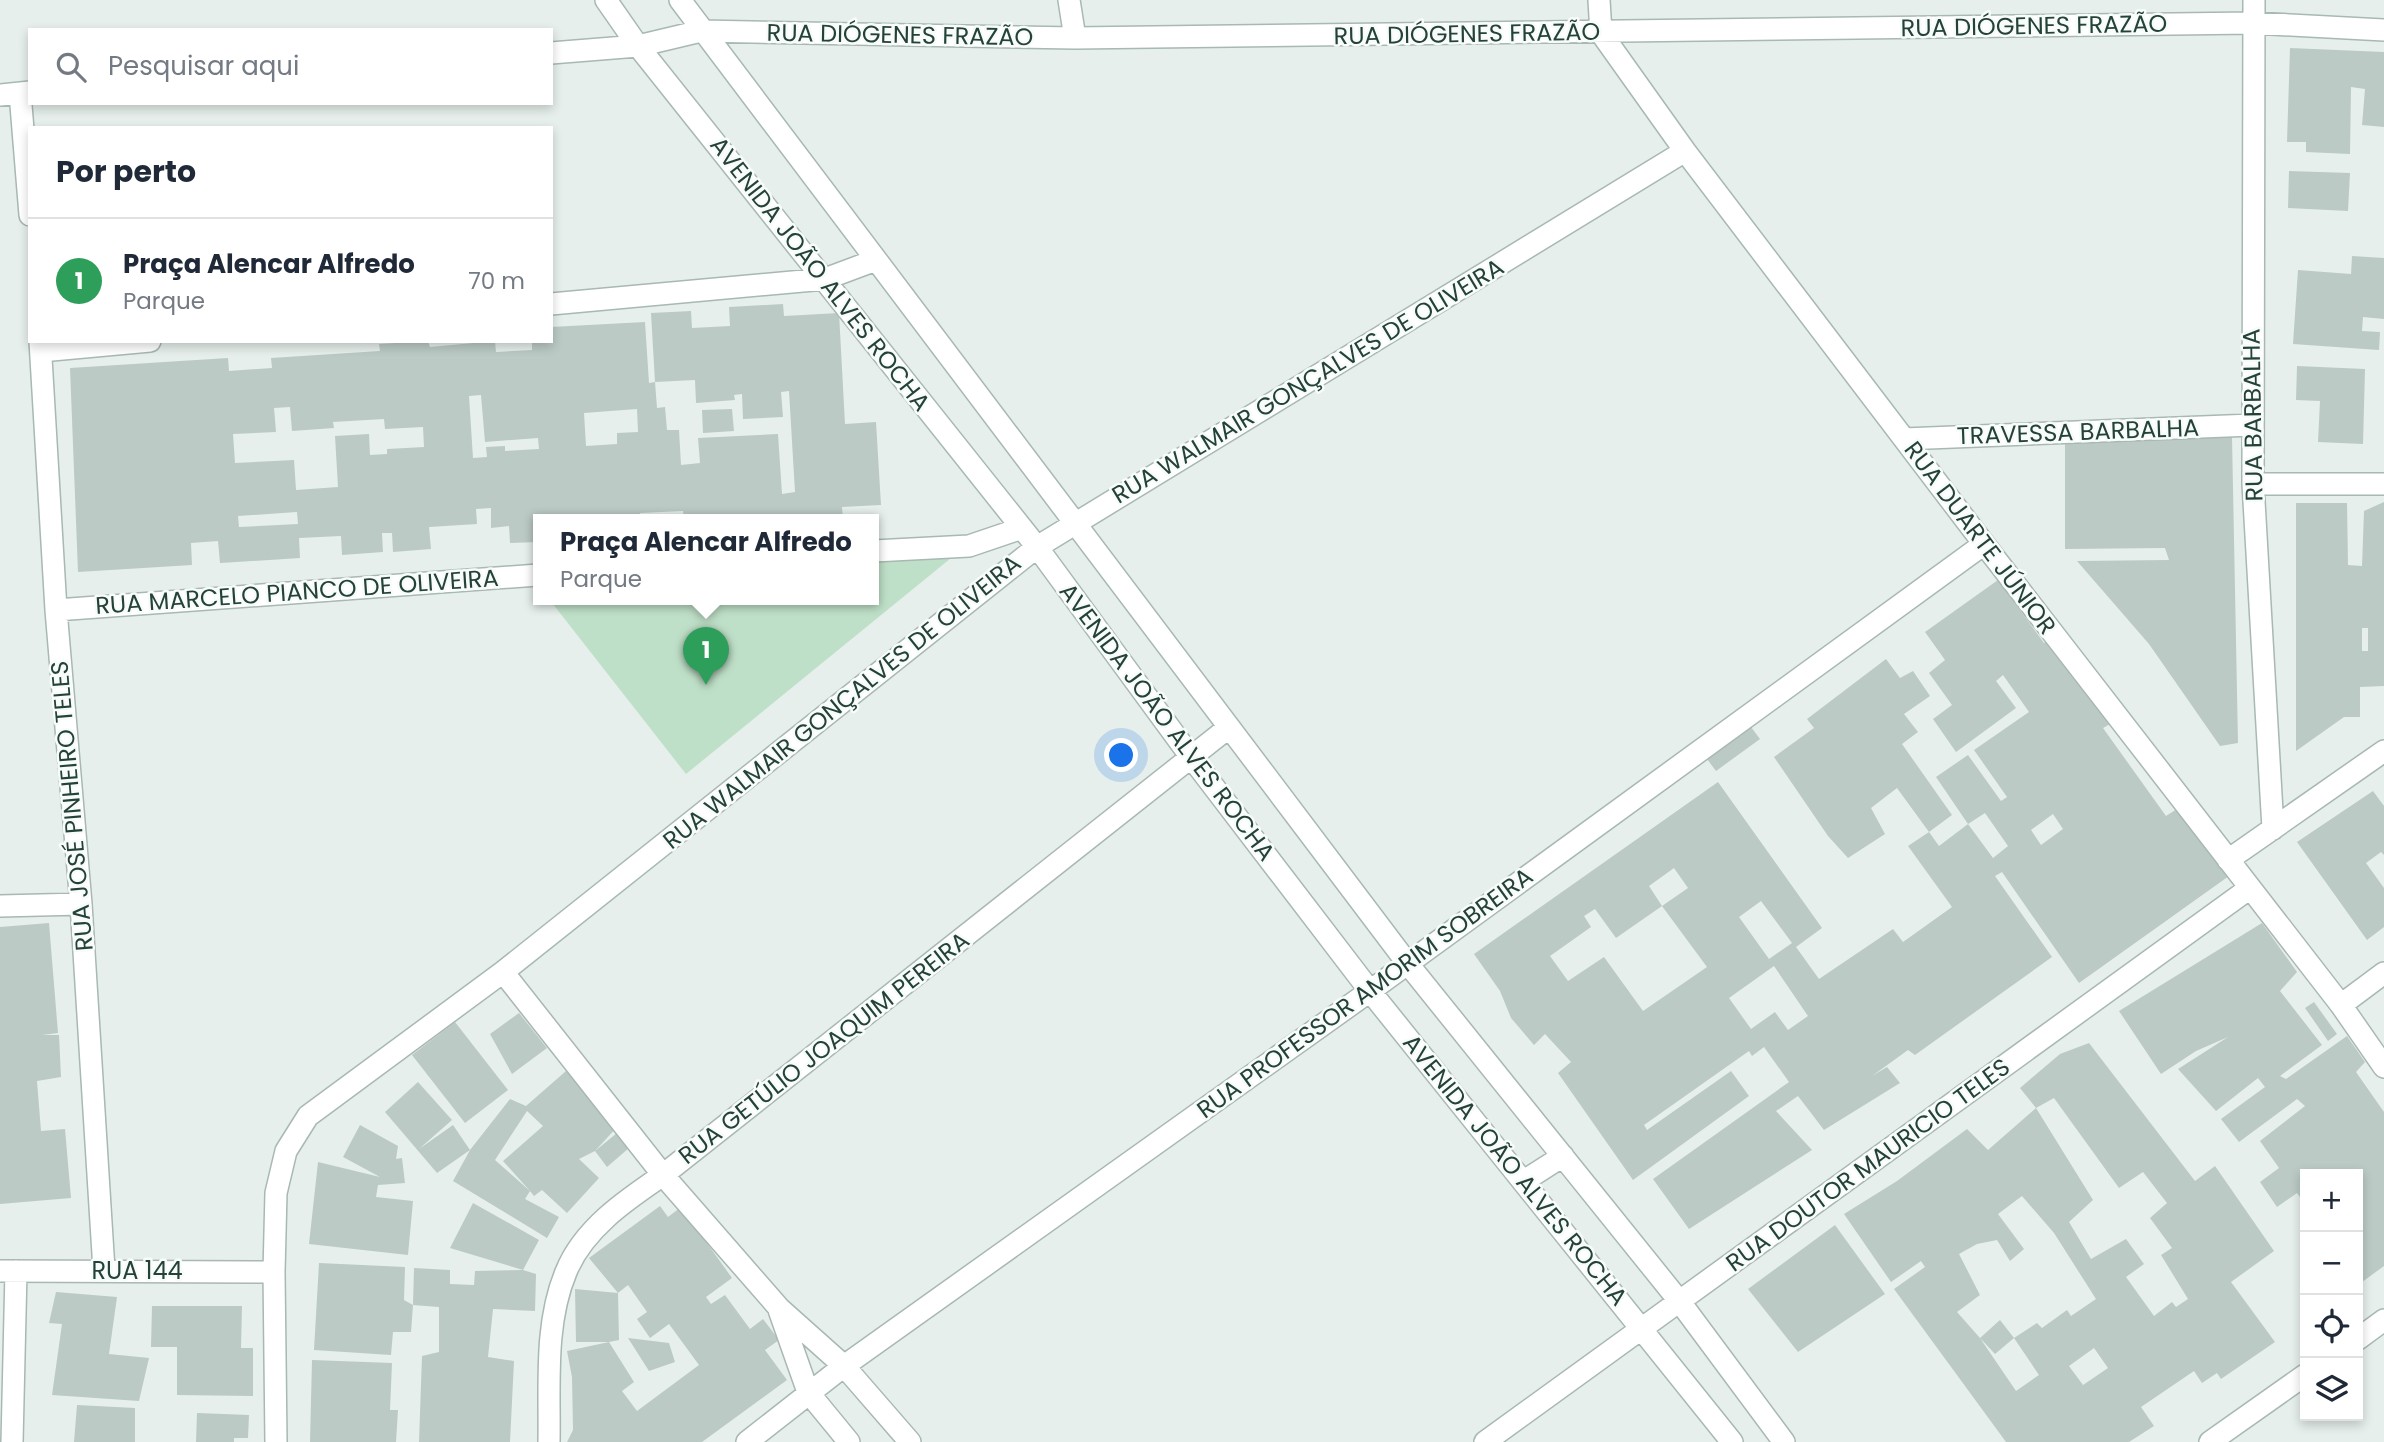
<!DOCTYPE html>
<html lang="pt">
<head>
<meta charset="utf-8">
<style>
  body { margin:0; font-family:Poppins,sans-serif; background:#f2f2f3; color:#1f2937 }
  .controls { position:absolute; right:21px; bottom:21px; display:grid; overflow:hidden; border-radius:0px; box-shadow:0 4px 10px #0003 }
  .controls button { width:63px; height:63px; display:grid; place-items:center; padding:0; border:0; border-bottom:2px solid #e0e1e3; background:#fff; color:#1f2937; font:35px sans-serif }
  .you { position:absolute; left:1122px; top:756px; width:24px; height:24px; margin:-18px; border:5px solid #fff; border-radius:50%; background:#1a73e8; box-shadow:0 0 0 10px #1a73e833 }
  .badge { display:grid; place-items:center; width:46px; height:46px; border-radius:50%; background:#0f766e; color:#fff; font-size:23px; font-weight:700 }
  .pin { position:absolute; translate:-50% -58px; filter:drop-shadow(0 2px 4px #0008) }
  .pin::after { content:''; position:absolute; top:37px; width:24px; height:21px; background:inherit; clip-path:polygon(0 0,100% 0,50% 100%) }
  .popup { position:absolute; left:533px; top:514px; width:346px; height:91px; box-sizing:border-box; display:grid; place-content:center; border-radius:0px; background:#fff; filter:drop-shadow(0 2px 5px #0005); font-size:23px; white-space:nowrap; color:#747a83 }
  .popup b { font-size:26px; color:#1f2937 }
  .popup::after { content:''; position:absolute; left:50%; top:100%; margin-left:-14px; border:14px solid transparent; border-top-color:#fff }
  .list { margin:0; padding:0; list-style:none }
  h2 { display:flex; justify-content:space-between; align-items:center; height:91px; margin:0; padding:0 28px; font-size:30px }
  h2 small { font-size:23px; font-weight:400; color:#747a83 }
  .list li { display:grid; grid-template-columns:46px 1fr auto; gap:21px; align-items:center; box-sizing:border-box; height:126px; padding:0 28px; border-top:2px solid #e0e1e3 }
  .list b { display:block; font-size:26px; white-space:nowrap }
  .list p { margin:0; font-size:23px; white-space:nowrap; color:#747a83 }
  .list em { font-size:23px; font-style:normal; color:#747a83 }
  .icon { flex:none; width:38px; height:38px; fill:none; stroke:currentColor; stroke-width:2; stroke-linecap:round; stroke-linejoin:round }
  .map { position:relative; flex:none; width:2384px; height:1442px; overflow:hidden }
  .search { position:absolute; background:#fff; box-shadow:0 4px 10px #0003; left:28px; top:28px; width:525px; height:77px; display:flex; align-items:center; gap:18px; box-sizing:border-box; padding:0 24px; border-radius:0px; color:#747a83; font-size:26px }
  .panel { position:absolute; background:#fff; box-shadow:0 4px 10px #0003; left:28px; top:126px; width:525px; height:217px; border-radius:0px }
  .map>svg:first-child { display:block }
  .green { fill:#bfe0c8 }
  .building { fill:#bbcac4; fill-rule:evenodd }
  .lines { fill:none; stroke-linecap:round; stroke-linejoin:round }
  .minor-casing { stroke:#a8b8b2; stroke-width:24 }
  .minor { stroke:#fff; stroke-width:21 }
  .labels { text-anchor:middle; stroke-width:5; stroke-linejoin:round; paint-order:stroke }
  .street-label { font-size:24px; fill:#24423a; stroke:#f7fbf9 }
</style>
</head>
<body>
<div class="map">
<svg width="2384" height="1442" viewBox="0 0 2384 1442">
  <rect width="100%" height="100%" fill="#e6efeb"/>
  <path class="green" d="M 956,554 L 686,774 L 549,599 L 874,599 L 874,562 Z"/>
  <path class="building" d="M 2290,48 L 2384,52 L 2384,127 L 2362,125 L 2365,89 L 2351,87 L 2350,154 L 2306,152 L 2306,142 L 2287,142 Z
    M 2289,171 L 2350,173 L 2348,211 L 2288,208 Z
    M 2352,256 L 2384,258 L 2384,319 L 2363,317 L 2362,331 L 2380,332 L 2379,350 L 2293,344 L 2298,270 L 2351,274 Z
    M 783,304 L 784,316 L 839,313 L 845,424 L 876,422 L 881,505 L 842,507 L 843,519 L 684,519 L 683,511 L 640,513 L 640,519 L 538,519 L 538,542 L 510,543 L 509,526 L 491,528 L 491,508 L 476,509 L 477,524 L 429,527 L 431,549 L 393,552 L 392,533 L 382,533 L 383,552 L 342,555 L 341,536 L 299,538 L 300,558 L 220,563 L 218,541 L 191,543 L 192,565 L 78,572 L 70,368 L 228,358 L 229,371 L 272,368 L 271,358 L 380,351 L 379,344 L 428,341 L 430,347 L 495,341 L 496,352 L 532,350 L 532,341 L 551,341 L 551,327 L 645,322 L 649,383 L 655,382 L 657,408 L 665,407 L 667,430 L 679,430 L 681,465 L 700,463 L 698,438 L 778,434 L 782,494 L 795,492 L 789,391 L 781,392 L 783,417 L 743,419 L 742,394 L 734,395 L 735,400 L 696,403 L 695,380 L 655,382 L 651,313 L 691,311 L 692,328 L 730,326 L 729,307 ZM 481,395 L 485,442 L 538,438 L 539,449 L 505,451 L 505,446 L 486,447 L 487,457 L 473,458 L 469,396 ZM 290,407 L 292,431 L 334,428 L 333,422 L 384,419 L 385,429 L 423,427 L 424,447 L 387,449 L 387,454 L 370,455 L 369,434 L 335,436 L 338,487 L 296,490 L 294,460 L 235,463 L 233,434 L 276,432 L 274,408 ZM 637,409 L 638,432 L 617,433 L 617,444 L 586,446 L 584,413 ZM 297,512 L 298,524 L 239,527 L 238,516 Z
    M 2297,366 L 2365,369 L 2363,444 L 2318,442 L 2320,401 L 2296,400 Z
    M 732,409 L 734,431 L 703,433 L 702,410 Z
    M 2232,437 L 2238,743 L 2220,746 L 2149,644 L 2077,561 L 2169,560 L 2165,548 L 2065,549 L 2065,438 Z
    M 2384,502 L 2384,686 L 2360,687 L 2360,717 L 2344,717 L 2296,751 L 2296,503 L 2347,503 L 2348,565 L 2362,566 L 2364,511 ZM 2362,628 L 2368,628 L 2368,651 L 2362,651 Z
    M 1998,580 L 2044,643 L 2051,638 L 2112,723 L 2103,728 L 2166,816 L 2180,807 L 2229,876 L 2079,983 L 2002,872 L 1995,876 L 2052,957 L 1915,1055 L 1908,1050 L 1872,1076 L 1887,1067 L 1900,1083 L 1824,1130 L 1798,1096 L 1776,1111 L 1812,1150 L 1689,1229 L 1653,1179 L 1789,1082 L 1764,1047 L 1752,1056 L 1749,1051 L 1644,1125 L 1647,1130 L 1731,1071 L 1749,1096 L 1633,1180 L 1558,1073 L 1571,1062 L 1545,1034 L 1534,1045 L 1511,1018 L 1500,991 L 1474,954 L 1718,782 L 1822,928 L 1796,947 L 1819,979 L 1893,929 L 1903,942 L 1952,907 L 1908,846 L 1929,832 L 1939,846 L 1968,824 L 1993,858 L 2008,846 L 1985,813 L 1968,824 L 1936,777 L 1968,755 L 2001,801 L 2007,797 L 1974,750 L 2029,712 L 2003,675 L 1996,681 L 2016,708 L 1956,752 L 1933,719 L 1952,705 L 1929,673 L 1945,660 L 1925,632 ZM 2053,814 L 2063,829 L 2041,845 L 2031,830 ZM 1674,868 L 1688,888 L 1662,906 L 1707,967 L 1643,1011 L 1604,957 L 1568,981 L 1550,956 L 1591,927 L 1584,916 L 1595,909 L 1616,938 L 1662,906 L 1649,886 ZM 1761,901 L 1792,943 L 1769,959 L 1739,917 ZM 1774,966 L 1808,1016 L 1788,1030 L 1775,1012 L 1751,1029 L 1729,998 Z
    M 1886,659 L 1900,678 L 1913,671 L 1930,696 L 1904,714 L 1918,732 L 1902,744 L 1952,815 L 1929,832 L 1897,788 L 1871,808 L 1885,834 L 1848,858 L 1828,836 L 1774,757 L 1814,728 L 1807,719 Z
    M 1751,727 L 1760,739 L 1716,771 L 1707,759 Z
    M 2373,791 L 2384,806 L 2384,855 L 2381,852 L 2366,863 L 2384,888 L 2384,927 L 2367,940 L 2297,842 Z
    M 49,923 L 58,1033 L 42,1035 L 59,1035 L 61,1077 L 37,1081 L 41,1131 L 65,1129 L 71,1198 L 0,1204 L 0,927 Z
    M 2262,923 L 2297,972 L 2280,991 L 2322,1045 L 2280,1076 L 2286,1079 L 2347,1036 L 2365,1062 L 2356,1072 L 2384,1112 L 2384,1266 L 2358,1285 L 2358,1174 L 2305,1174 L 2305,1204 L 2297,1193 L 2277,1207 L 2260,1182 L 2279,1168 L 2260,1141 L 2305,1106 L 2297,1099 L 2239,1142 L 2221,1119 L 2265,1087 L 2258,1078 L 2216,1111 L 2178,1069 L 2228,1037 L 2196,1051 L 2161,1074 L 2119,1011 Z
    M 2314,1002 L 2337,1034 L 2328,1041 L 2305,1008 Z
    M 519,1013 L 547,1048 L 512,1074 L 490,1034 Z
    M 455,1022 L 508,1090 L 465,1123 L 412,1055 Z
    M 2089,1043 L 2195,1181 L 2215,1166 L 2274,1251 L 2231,1282 L 2275,1342 L 2221,1379 L 2217,1373 L 2202,1383 L 2194,1371 L 2141,1407 L 2154,1426 L 2129,1442 L 2006,1442 L 1894,1289 L 1925,1267 L 1921,1261 L 1891,1282 L 1844,1214 L 1897,1181 L 1967,1129 L 1988,1150 L 2036,1108 L 2093,1200 L 2069,1222 L 2091,1259 L 2126,1239 L 2144,1264 L 2126,1277 L 2154,1316 L 2172,1302 L 2176,1307 L 2188,1299 L 2161,1255 L 2172,1248 L 2150,1218 L 2167,1203 L 2143,1172 L 2119,1188 L 2054,1098 L 2036,1108 L 2020,1088 L 2060,1054 ZM 2022,1196 L 2054,1233 L 2096,1299 L 2071,1316 L 2067,1310 L 2042,1328 L 2037,1323 L 2014,1338 L 2039,1375 L 2016,1391 L 1980,1338 L 1995,1354 L 2014,1338 L 2000,1320 L 1980,1338 L 1957,1312 L 1980,1295 L 1959,1254 L 1977,1244 L 1997,1240 L 2010,1261 L 2024,1249 L 1998,1214 ZM 2094,1348 L 2108,1368 L 2083,1385 L 2069,1366 Z
    M 566,1071 L 618,1126 L 595,1151 L 617,1133 L 629,1148 L 607,1167 L 595,1151 L 579,1159 L 599,1178 L 567,1213 L 542,1190 L 534,1196 L 530,1191 L 503,1161 L 543,1126 L 527,1111 L 495,1160 L 530,1191 L 525,1199 L 559,1217 L 547,1238 L 453,1181 L 470,1150 L 437,1173 L 385,1112 L 418,1082 L 452,1120 L 419,1149 L 453,1125 L 470,1150 L 510,1099 L 526,1106 Z
    M 360,1125 L 398,1146 L 396,1159 L 402,1158 L 405,1183 L 378,1185 L 376,1197 L 413,1201 L 408,1255 L 309,1244 L 318,1162 L 380,1177 L 343,1157 Z
    M 473,1203 L 539,1240 L 523,1270 L 536,1274 L 535,1311 L 493,1309 L 488,1357 L 514,1361 L 510,1442 L 419,1442 L 422,1356 L 439,1352 L 439,1307 L 413,1305 L 414,1268 L 450,1270 L 450,1284 L 474,1285 L 475,1271 L 523,1270 L 450,1248 Z
    M 660,1206 L 668,1217 L 681,1207 L 732,1278 L 706,1297 L 711,1304 L 725,1295 L 750,1329 L 763,1319 L 779,1340 L 765,1350 L 787,1380 L 702,1442 L 567,1442 L 573,1430 L 572,1377 L 567,1351 L 609,1342 L 576,1342 L 575,1289 L 618,1293 L 619,1340 L 609,1342 L 634,1382 L 622,1391 L 637,1411 L 699,1365 L 669,1324 L 650,1338 L 637,1319 L 647,1312 L 628,1285 L 618,1293 L 589,1258 Z
    M 1835,1225 L 1885,1294 L 1798,1352 L 1748,1289 Z
    M 319,1263 L 405,1267 L 404,1300 L 413,1305 L 411,1332 L 393,1332 L 391,1355 L 314,1350 Z
    M 56,1292 L 117,1297 L 109,1354 L 149,1358 L 139,1401 L 52,1395 L 62,1324 L 49,1323 Z
    M 152,1306 L 242,1306 L 241,1348 L 253,1348 L 253,1396 L 177,1395 L 177,1347 L 151,1347 Z
    M 628,1338 L 669,1343 L 675,1362 L 649,1371 Z
    M 312,1360 L 392,1363 L 390,1410 L 398,1410 L 396,1442 L 310,1442 Z
    M 77,1405 L 135,1408 L 135,1442 L 74,1442 Z
    M 197,1413 L 249,1415 L 248,1438 L 234,1438 L 234,1442 L 196,1442 Z"/>
  <g class="lines">
    <defs>
      <path id="minor" d="M 606,0 L 638,46 L 1037,547 L 1191,757 L 1370,991 L 1732,1442
        M 680,0 L 1408,964 L 1680,1302 L 1784,1442
        M 1069,0 L 1075,38
        M 1599,0 L 1601,33 L 1685,151 L 1984,544 L 2341,1005 L 2384,1067
        M 2254,0 L 2253,484 L 2273,829
        M 551,53 L 638,46 L 701,31 L 1075,38 L 2253,23 L 2384,30
        M 20,93 L 30,215
        M 0,95 L 30,92
        M 551,304 L 825,279 L 876,260
        M 40,341 L 56,610 L 81,904 L 104,1270
        M 41,351 L 150,341
        M 1904,439 L 2252,425
        M 2253,484 L 2384,484
        M 874,551 L 969,546 L 1022,528
        M 56,610 L 538,575
        M 2228,860 L 2384,751
        M 0,906 L 81,904
        M 503,972 L 663,1175 L 779,1308 L 844,1366 L 910,1442
        M 2341,1005 L 2384,973
        M 1524,1181 L 1563,1156
        M 0,1271 L 274,1272
        M 779,1310 L 808,1392 L 849,1442
        M 2358,1339 L 2384,1320
        M 12,1442 L 16,1271
        M 276,1442 L 274,1272 L 276,1193 L 286,1151 L 308,1116 L 503,972 L 1037,547 L 1685,151
        M 549,1442 C 550,1387 544,1324 566,1272 C 583,1229 626,1200 663,1175 L 1228,728
        M 747,1442 L 844,1366 L 1370,991 L 1984,544
        M 1485,1442 L 2250,888
        M 2210,1442 L 2305,1375"/>
    </defs>
    <use href="#minor" class="minor-casing"/>
    <use href="#minor" class="minor"/>
  </g>
  <g class="labels">
    <g class="street-label">
      <text transform="translate(2034 26) rotate(-1)" y="8">RUA DIÓGENES FRAZÃO</text>
      <text transform="translate(1467 34) rotate(-1)" y="8">RUA DIÓGENES FRAZÃO</text>
      <text transform="translate(900 35) rotate(1)" y="8">RUA DIÓGENES FRAZÃO</text>
      <text transform="translate(820 274) rotate(52)" y="8">AVENIDA JOÃO ALVES ROCHA</text>
      <text transform="translate(1308 381) rotate(-31)" y="8">RUA WALMAIR GONÇALVES DE OLIVEIRA</text>
      <text transform="translate(2253 415) rotate(-91)" y="8">RUA BARBALHA</text>
      <text transform="translate(2078 432) rotate(-2)" y="8">TRAVESSA BARBALHA</text>
      <text transform="translate(1980 538) rotate(53)" y="8">RUA DUARTE JÚNIOR</text>
      <text transform="translate(297 592) rotate(-4)" y="8">RUA MARCELO PIANCO DE OLIVEIRA</text>
      <text transform="translate(842 702) rotate(-39)" y="8">RUA WALMAIR GONÇALVES DE OLIVEIRA</text>
      <text transform="translate(1167 722) rotate(53)" y="8">AVENIDA JOÃO ALVES ROCHA</text>
      <text transform="translate(72 806) rotate(-95)" y="8">RUA JOSÉ PINHEIRO TELES</text>
      <text transform="translate(1365 993) rotate(-36)" y="8">RUA PROFESSOR AMORIM SOBREIRA</text>
      <text transform="translate(824 1048) rotate(-38)" y="8">RUA GETÚLIO JOAQUIM PEREIRA</text>
      <text transform="translate(1868 1165) rotate(-36)" y="8">RUA DOUTOR MAURICIO TELES</text>
      <text transform="translate(1515 1170) rotate(51)" y="8">AVENIDA JOÃO ALVES ROCHA</text>
      <text x="137" y="1279">RUA 144</text>
    </g>
  </g>
</svg>
<div class="controls">
<button>+</button>
<button>−</button>
<button><svg class="icon" aria-label="locate" viewBox="0 0 24 24"><circle cx="12" cy="12" r="6"/><path d="M12 2v4M12 18v4M2 12h4M18 12h4"/></svg></button>
<button><svg class="icon" aria-label="layers" viewBox="0 0 24 24"><path d="M12 4l9 5-9 5-9-5zM3 14l9 5 9-5"/></svg></button>
</div>
<div class="you"></div>
<div class="pin badge" style="left:706px;top:685px;background:#2e9e5b">1</div>
<div class="popup"><b>Praça Alencar Alfredo</b>Parque</div>
<div class="search"><svg class="icon" aria-label="search" viewBox="0 0 24 24"><circle cx="10" cy="10" r="6"/><path d="M15 15l6 6"/></svg>Pesquisar aqui</div>
<section class="panel">
<h2>Por perto<small></small></h2>
<ul class="list">
<li><span class="badge" style="background:#2e9e5b">1</span><div><b>Praça Alencar Alfredo</b><p>Parque</p></div><em>70 m</em></li>
</ul>
</section>
</div>
</body>
</html>
